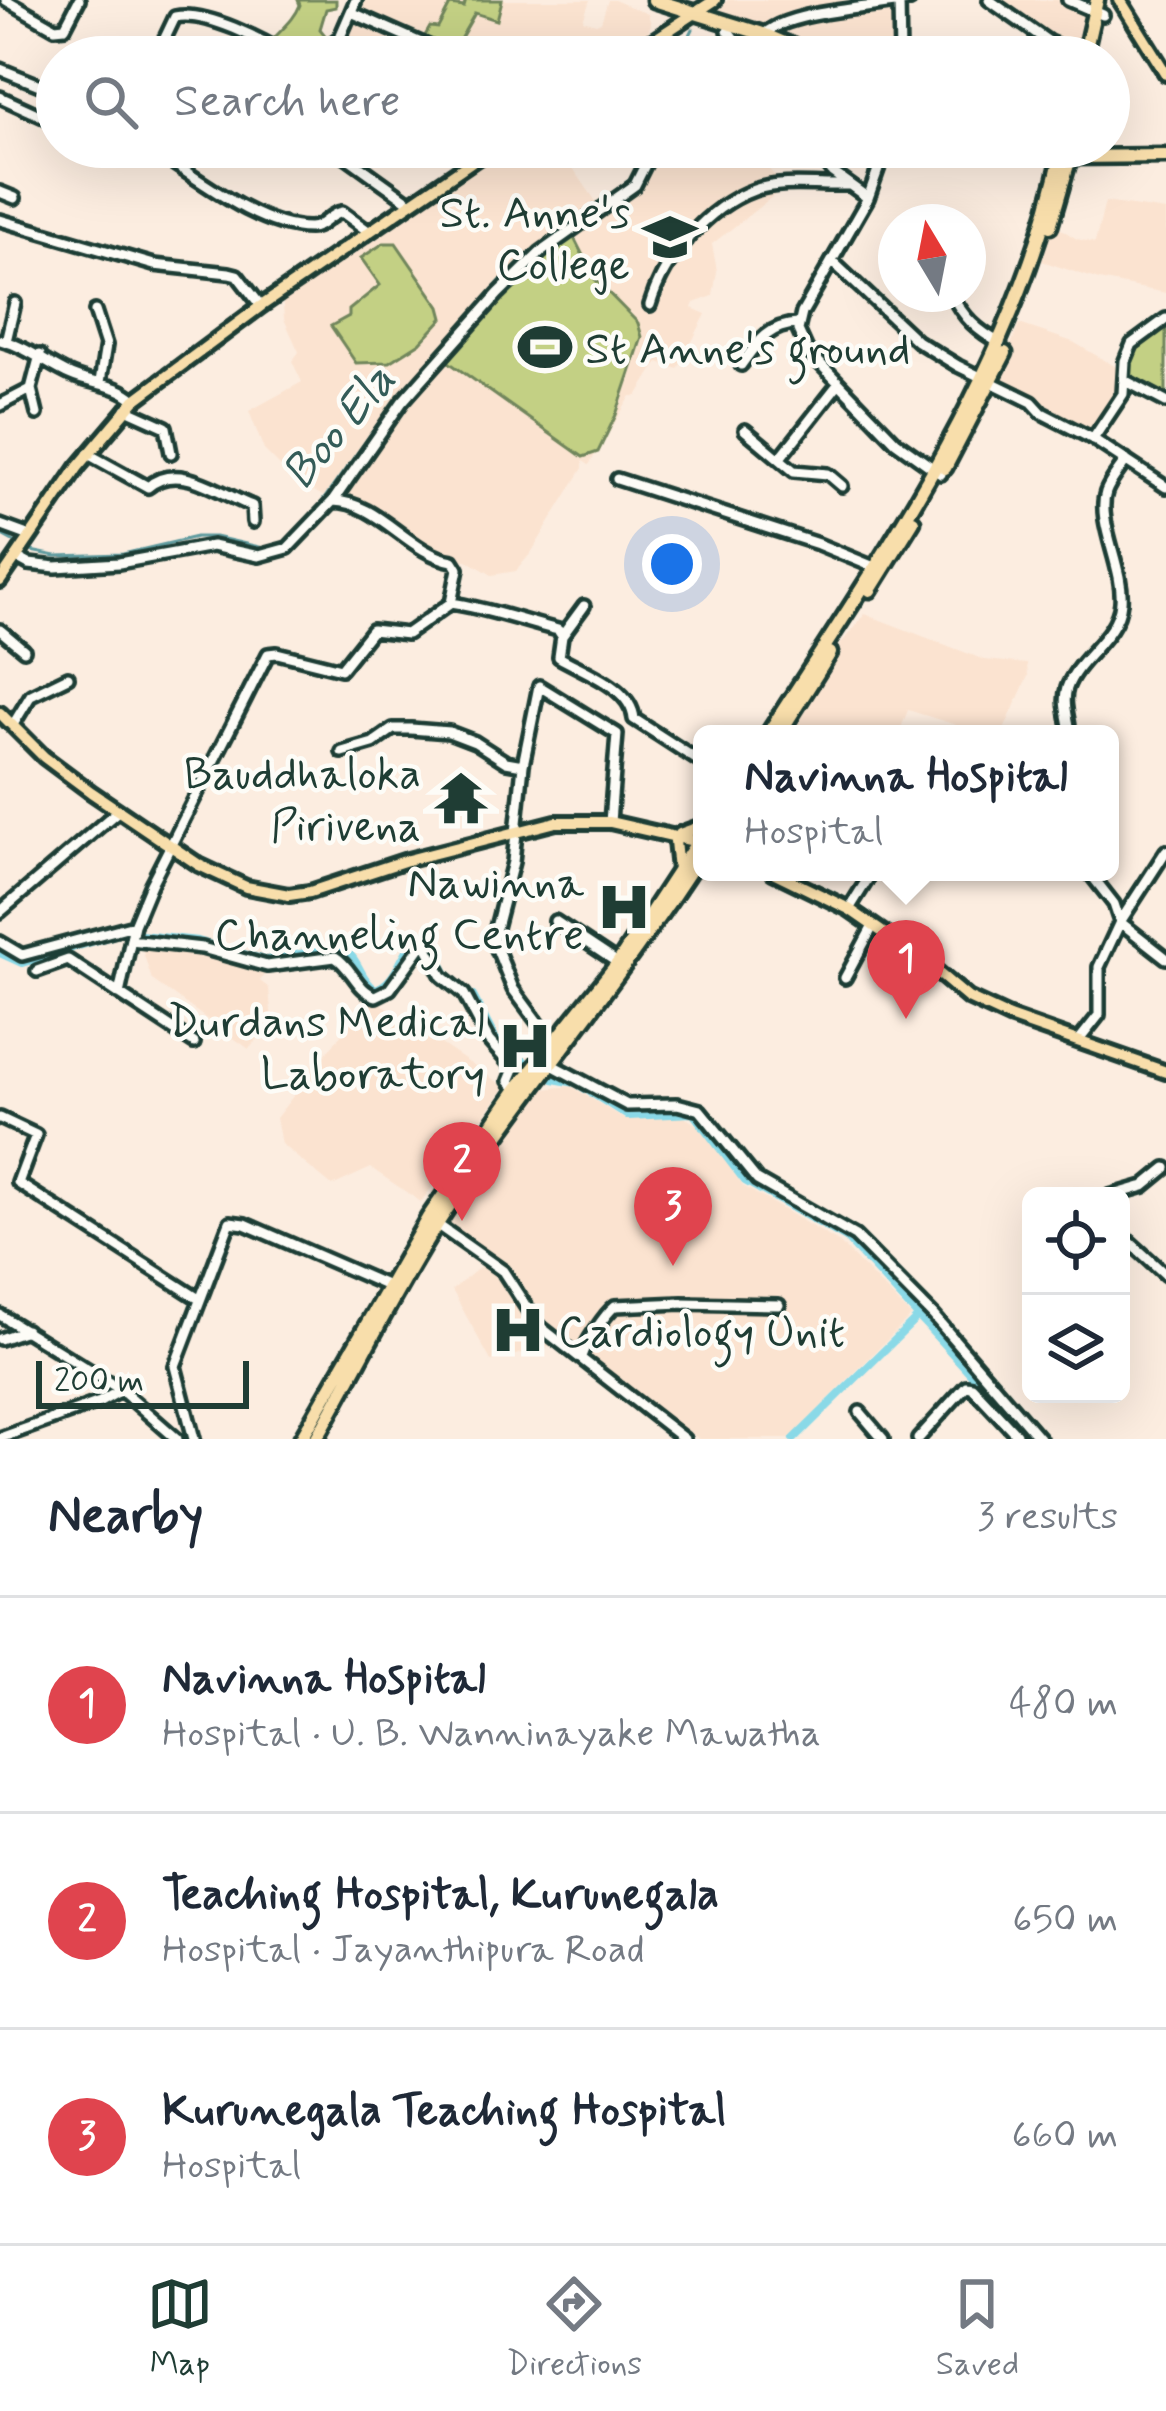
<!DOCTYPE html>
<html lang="en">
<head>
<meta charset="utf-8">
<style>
  body { margin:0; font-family:Mynerve,sans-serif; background:#f2f2f3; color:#1f2937 }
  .controls { position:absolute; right:36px; bottom:36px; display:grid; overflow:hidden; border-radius:18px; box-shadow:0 12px 48px #0002 }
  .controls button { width:108px; height:108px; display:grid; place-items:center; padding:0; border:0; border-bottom:3px solid #e0e1e3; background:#fff; color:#1f2937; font:60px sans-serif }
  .compass { position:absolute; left:878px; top:204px; width:108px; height:108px; border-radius:50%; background:#fff; box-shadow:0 12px 48px #0002; rotate:350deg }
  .scale { position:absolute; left:36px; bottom:30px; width:213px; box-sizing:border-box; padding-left:12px; border:6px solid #1f3d34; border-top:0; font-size:33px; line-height:42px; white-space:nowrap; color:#1f3d34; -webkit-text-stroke:9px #fdfcf7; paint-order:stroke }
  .you { position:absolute; left:672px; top:564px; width:42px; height:42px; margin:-30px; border:9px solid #fff; border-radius:50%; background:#1a73e8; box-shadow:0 0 0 18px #1a73e833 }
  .badge { display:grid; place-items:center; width:78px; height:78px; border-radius:50%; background:#1f3d34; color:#fff; font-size:39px; font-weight:700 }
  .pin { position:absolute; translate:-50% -99px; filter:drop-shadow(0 3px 6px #0008) }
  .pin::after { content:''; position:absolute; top:63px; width:42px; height:36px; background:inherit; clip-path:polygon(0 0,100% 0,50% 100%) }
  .popup { position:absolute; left:693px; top:725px; width:426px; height:156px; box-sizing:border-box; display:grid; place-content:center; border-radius:18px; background:#fff; filter:drop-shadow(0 3px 9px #0005); font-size:39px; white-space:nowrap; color:#747a83 }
  .popup b { font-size:45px; color:#1f2937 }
  .popup::after { content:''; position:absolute; left:50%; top:100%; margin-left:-24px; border:24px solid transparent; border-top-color:#fff }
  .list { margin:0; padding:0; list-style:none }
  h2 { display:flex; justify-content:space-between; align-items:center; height:156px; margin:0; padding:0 48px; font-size:51px }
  h2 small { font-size:39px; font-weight:400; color:#747a83 }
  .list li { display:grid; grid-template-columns:78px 1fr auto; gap:36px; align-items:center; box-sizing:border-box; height:216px; padding:0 48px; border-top:3px solid #e0e1e3 }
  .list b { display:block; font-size:45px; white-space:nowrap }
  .list p { margin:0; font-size:39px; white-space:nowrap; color:#747a83 }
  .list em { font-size:39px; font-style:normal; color:#747a83 }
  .icon { flex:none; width:66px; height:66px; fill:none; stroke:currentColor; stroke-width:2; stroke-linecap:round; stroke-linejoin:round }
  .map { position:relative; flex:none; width:1166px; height:1439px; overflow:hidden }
  .search { position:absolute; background:#fff; box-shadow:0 12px 48px #0002; left:36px; right:36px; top:36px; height:132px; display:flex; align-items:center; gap:30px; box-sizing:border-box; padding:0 42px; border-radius:66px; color:#747a83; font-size:45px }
  .sheet { height:804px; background:#fff }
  nav { display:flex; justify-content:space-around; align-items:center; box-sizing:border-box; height:168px; border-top:3px solid #e0e1e3; background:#fff; font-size:33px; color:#747a83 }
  nav a { display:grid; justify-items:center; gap:6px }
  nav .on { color:#1f3d34 }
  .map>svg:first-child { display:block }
  .built { fill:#fbe3d0 }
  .green { fill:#c3d084; stroke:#71865c; stroke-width:3 }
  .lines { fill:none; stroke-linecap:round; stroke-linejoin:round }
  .stream { stroke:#5f9b9f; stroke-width:3 }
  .canal { stroke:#8ad9e7; stroke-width:8 }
  .minor-casing { stroke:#1f3d34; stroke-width:18 }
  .major-casing { stroke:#1f3d34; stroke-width:20 }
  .highway-casing { stroke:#1f3d34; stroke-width:21 }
  .minor { stroke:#fdfcf7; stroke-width:9 }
  .major { stroke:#f8deab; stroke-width:10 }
  .highway { stroke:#f8deab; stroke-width:12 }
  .labels { text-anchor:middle; stroke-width:9; stroke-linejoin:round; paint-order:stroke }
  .poi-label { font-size:45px; fill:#1f3d34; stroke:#fdfcf7; text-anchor:end }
  .water-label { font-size:48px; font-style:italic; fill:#345c58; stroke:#fdfcf7 }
</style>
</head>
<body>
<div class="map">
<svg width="1166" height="1439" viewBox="0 0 1166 1439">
  <rect width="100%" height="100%" fill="#fcede0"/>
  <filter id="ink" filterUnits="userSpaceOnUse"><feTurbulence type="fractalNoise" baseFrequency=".00833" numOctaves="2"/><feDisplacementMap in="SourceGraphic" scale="24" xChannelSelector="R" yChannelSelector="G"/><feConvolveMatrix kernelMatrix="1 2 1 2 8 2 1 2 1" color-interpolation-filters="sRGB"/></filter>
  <g filter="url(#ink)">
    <path class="built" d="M 356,0 L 466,0 L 464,7 L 450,5 L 436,29 L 451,55 L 475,13 L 497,20 L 502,0 L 590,0 L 583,20 L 596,24 L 601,22 L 608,0 L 614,0 L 648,14 L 651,24 L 647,35 L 618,57 L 335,57 L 321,49 L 335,41 Z
      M 728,0 L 893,0 L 751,27 L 728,23 L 717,8 Z
      M 998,0 L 1066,0 L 1088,13 L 1078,50 L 1053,41 Z
      M 895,6 L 900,57 L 823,57 L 780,39 L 781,32 L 787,26 Z
      M 466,147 L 626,147 L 624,155 L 570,164 L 602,210 L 526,268 L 636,186 L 648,173 L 658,147 L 747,147 L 782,183 L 841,180 L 848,188 L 781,190 L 712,244 L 717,271 L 713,296 L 694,303 L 692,308 L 706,314 L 678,369 L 658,362 L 637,396 L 631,396 L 589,465 L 583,461 L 583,468 L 531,553 L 516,571 L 492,575 L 467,560 L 438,559 L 365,510 L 333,501 L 296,482 L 264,450 L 249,411 L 302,382 L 292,361 L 299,352 L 284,319 L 282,291 L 473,159 Z
      M 1105,202 L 1166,211 L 1166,293 L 1099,280 L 1042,261 L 1053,224 L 1077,239 L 1095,243 Z
      M 1019,324 L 1073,342 L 1118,368 L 1126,381 L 1093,439 L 1041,401 L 998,379 Z
      M 865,614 L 985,660 L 1027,664 L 1028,676 L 1002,734 L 959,734 L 956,725 L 908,710 L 901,728 L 915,734 L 785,734 L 843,641 Z
      M 141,946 L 203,953 L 267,970 L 260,981 L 269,988 L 272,1023 L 249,1049 L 152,980 Z
      M 367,1001 L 380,1003 L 505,1087 L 421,1202 L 371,1168 L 332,1186 L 281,1144 L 276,1118 Z
      M 571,1086 L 624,1119 L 681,1115 L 704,1129 L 743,1186 L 840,1243 L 911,1316 L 789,1439 L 699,1439 L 566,1343 L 491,1361 L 452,1290 L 491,1258 L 444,1222 L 544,1089 Z"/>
    <path class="green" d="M 298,0 L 336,0 L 336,7 L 326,9 L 320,29 L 328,39 L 315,57 L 290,57 L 269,44 C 280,30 294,21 300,5 Z
      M 466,0 L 502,0 L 497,20 L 475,13 L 451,55 L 422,41 L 430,27 L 438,28 L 450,5 L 464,7 Z
      M 570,230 L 595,279 L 638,323 L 642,337 L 616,415 L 598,452 L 583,457 L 443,358 L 498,294 Z
      M 384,243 L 396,243 L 440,307 L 443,318 L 420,343 L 390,362 L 356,363 L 331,326 L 349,316 L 349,310 L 380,285 L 361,258 Z
      M 1166,319 L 1166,402 L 1126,381 L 1127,352 Z"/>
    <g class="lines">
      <path class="stream" d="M 679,57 L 693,29
        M 0,534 L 31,551 L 56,556 L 123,554 L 196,537 L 215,537 L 268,549
        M 282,545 L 319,506 L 382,418 L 500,281 L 633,177 L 646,147"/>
      <path class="canal" d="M 0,953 L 22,963 L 122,933 L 198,941 L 266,960 L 339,947 C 360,956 359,979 375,989 C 402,981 400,942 426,934 L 447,974 L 473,996 L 495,1038 L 508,1051 L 553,1079 L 576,1083 L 628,1116 L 693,1113 L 745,1181 L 846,1238 L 1031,1439
        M 794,1439 L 920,1315"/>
      <defs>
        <path id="minor" d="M 6,0 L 55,28 L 65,27 L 79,0
          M 989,0 L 1049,42 L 1085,57
          M 1068,0 L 1103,15
          M 899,2 L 900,57
          M 351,12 L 453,57
          M 728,31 L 749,57
          M 759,40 C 780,9 873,10 910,0
          M 156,57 L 175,17 C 205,10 263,40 290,57
          M 315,57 L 340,37 L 356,0
          M 0,69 L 57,92
          M 0,97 L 57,123
          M 148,147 C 192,173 256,228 309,228 C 323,228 328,214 342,212 L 368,231
          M 333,147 L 411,203
          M 812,147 L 832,172 L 868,198
          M 886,147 L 868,198 L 802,313 L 798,330 L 807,350 L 896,442 L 941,474
          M 0,192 L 15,198
          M 0,220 L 154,265 L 229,273 L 237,275 L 261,306
          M 832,261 L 917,341 L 958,366 L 1032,402 L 1042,413 L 1093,439 L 1166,487
          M 952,294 C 963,318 978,331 1000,343
          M 650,305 C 664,258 707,207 754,190 C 782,180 819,186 848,185
          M 95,311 L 106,345 L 100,382
          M 0,340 C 28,347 46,364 71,375 C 94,385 116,383 135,400
          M 6,341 L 15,303
          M 741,365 C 757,343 768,325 798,324
          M 1126,381 L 1166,402
          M 31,389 L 37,414
          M 0,405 L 31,389 L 40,355
          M 126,409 L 166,427 L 171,453
          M 745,430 L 794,471 L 828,474 L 842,486
          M 1093,439 L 1123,394 L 1125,361 L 1132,344 L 1166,319
          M 88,454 L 148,487 C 178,460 220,494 252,506 L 253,522
          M 780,458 L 839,383
          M 617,479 L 818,544 L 874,567
          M 333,501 C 379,502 409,554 453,561 L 458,569 L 451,603
          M 0,525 L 30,536
          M 16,557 L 29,564 L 56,567 L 119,563 L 212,546 L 259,556 L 288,548 L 333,501 L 402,402 L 498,294 L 541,252 L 635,185 L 654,147
          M 0,630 L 24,650
          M 562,636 L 584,606
          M 14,723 L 31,695 L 68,677
          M 1070,734 C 1069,719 1062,703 1067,688 C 1078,657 1118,637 1121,602 C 1124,568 1096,521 1106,492 C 1110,481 1120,470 1126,460
          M 342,752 L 373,743 L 393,729 L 411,729 L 449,732 L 475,742 L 506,762 L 523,765
          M 1166,851 L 1120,922 L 1166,958
          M 849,909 L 872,872
          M 0,912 L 119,810
          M 555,921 L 618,963
          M 131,940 L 202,948 L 267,966 L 335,957 C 352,967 357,991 376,996 L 390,989 L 424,942 L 442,976 L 464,994 L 489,1041 L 514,1069 L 509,1081 L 517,1089
          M 0,942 L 22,955 L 134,925
          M 37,971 L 68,960 L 194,1043
          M 845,978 L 873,926
          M 119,994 L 134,925 L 151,884 L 268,654 L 277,653 L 341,669 L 372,630 L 407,634 L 451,603 C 486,608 522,621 558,630 L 562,636 L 559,657 C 584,672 631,687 634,719 L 702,763
          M 1080,1039 L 1099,1015 L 1099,967 L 1120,922 L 1114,904 L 1089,872
          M 553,1043 L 513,989 L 493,939 L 513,862 L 523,765 L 539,686 L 617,734 L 610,822
          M 552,1065 L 627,1105 L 677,1104 L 700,1110 L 757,1180 L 855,1236 L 933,1315 L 1040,1439
          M 0,1118 L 36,1135 L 18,1183 L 199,1299
          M 1110,1196 L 1144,1186 L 1166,1168
          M 432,1221 L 503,1271 L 538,1325 L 684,1439
          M 1121,1234 L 1166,1275
          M 0,1315 L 121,1390 L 177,1439
          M 0,1339 L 26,1330
          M 581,1357 C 584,1345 605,1314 615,1306 L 682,1303 L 779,1305
          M 860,1412 L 883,1439
          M 0,1438 L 100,1402 L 121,1390
          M 194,1439 L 175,1366 L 230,1222 L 245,1224 L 390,1287
          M 918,1439 L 966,1386 L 972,1387 L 1016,1434"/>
        <path id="major" d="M 1120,0 L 1166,74
          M 628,57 L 715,0
          M 0,581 L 78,467 L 135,400 L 261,306 L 493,147
          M 0,713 L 44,757 L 91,792 L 199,865 L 246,887 L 289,895 L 310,892 L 404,861 L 556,822 L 610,822 L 702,843
          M 680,834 L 702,826
          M 675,841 L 678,870
          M 773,872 L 849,909 L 924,961 L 968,998 L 1009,1017 L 1166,1072"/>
        <path id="highway" d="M 654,0 L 763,34 L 817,57
          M 1084,57 L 1097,0
          M 1018,147 L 1072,157 L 1166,156
          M 1050,226 L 1073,147
          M 945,468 L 1005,353
          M 870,590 L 913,521
          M 768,734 C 887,549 1017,366 1063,147
          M 779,734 L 830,653
          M 301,1439 L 428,1218 L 517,1089 L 618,963 L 702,835
          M 316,1439 C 357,1368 393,1293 437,1224 C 520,1096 620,981 702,852"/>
      </defs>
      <use href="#minor" class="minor-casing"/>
      <use href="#major" class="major-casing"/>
      <use href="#highway" class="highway-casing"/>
      <use href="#minor" class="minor"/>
      <use href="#major" class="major"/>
      <use href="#highway" class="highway"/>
    </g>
  </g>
  <defs>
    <symbol id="school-bare" viewBox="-9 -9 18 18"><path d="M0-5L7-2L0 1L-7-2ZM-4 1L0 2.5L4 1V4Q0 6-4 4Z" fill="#1f3d34" stroke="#fdfcf7" stroke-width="2.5" paint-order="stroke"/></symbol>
    <symbol id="stadium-bare" viewBox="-9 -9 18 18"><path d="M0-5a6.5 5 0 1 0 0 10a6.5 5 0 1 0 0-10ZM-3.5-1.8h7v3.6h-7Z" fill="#1f3d34" stroke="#fdfcf7" stroke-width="2.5" paint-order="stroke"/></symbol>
    <symbol id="temple-bare" viewBox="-9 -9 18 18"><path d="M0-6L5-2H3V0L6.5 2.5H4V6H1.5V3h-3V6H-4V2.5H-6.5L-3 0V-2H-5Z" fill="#1f3d34" stroke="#fdfcf7" stroke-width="2.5" paint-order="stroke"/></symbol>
    <symbol id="hospital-bare" viewBox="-9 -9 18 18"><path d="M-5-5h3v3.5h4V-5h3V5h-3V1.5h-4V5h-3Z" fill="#1f3d34" stroke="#fdfcf7" stroke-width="2.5" paint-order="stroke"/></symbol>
  </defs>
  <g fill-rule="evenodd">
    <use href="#school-bare" x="632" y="199" width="76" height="76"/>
    <use href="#stadium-bare" x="507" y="309" width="76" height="76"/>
    <use href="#temple-bare" x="423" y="760" width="76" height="76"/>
    <use href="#hospital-bare" x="586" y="869" width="76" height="76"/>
    <use href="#hospital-bare" x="487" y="1008" width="76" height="76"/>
    <use href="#hospital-bare" x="480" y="1292" width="76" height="76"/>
  </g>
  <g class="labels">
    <g class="poi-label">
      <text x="630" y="227">St. Anne's<tspan x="630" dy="52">College</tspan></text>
      <text x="585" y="363" text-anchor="start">St Anne's ground</text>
      <text x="421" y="788">Bauddhaloka<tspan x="421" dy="52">Pirivena</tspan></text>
      <text x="584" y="897">Nawinna<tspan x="584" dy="52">Channeling Centre</tspan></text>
      <text x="485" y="1036">Durdans Medical<tspan x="485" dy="52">Laboratory</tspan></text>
      <text x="558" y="1346" text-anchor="start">Cardiology Unit</text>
    </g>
    <g class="water-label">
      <text transform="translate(337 425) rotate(-50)" y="17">Boo Ela</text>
    </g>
  </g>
</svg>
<div class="controls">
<button><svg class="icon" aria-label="locate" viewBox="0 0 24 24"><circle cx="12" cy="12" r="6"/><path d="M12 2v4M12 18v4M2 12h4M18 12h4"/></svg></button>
<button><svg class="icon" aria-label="layers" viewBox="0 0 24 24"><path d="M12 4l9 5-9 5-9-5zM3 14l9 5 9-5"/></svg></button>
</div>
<svg class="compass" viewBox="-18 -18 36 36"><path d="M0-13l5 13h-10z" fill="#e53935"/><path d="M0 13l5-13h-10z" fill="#747a83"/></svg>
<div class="scale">200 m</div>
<div class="you"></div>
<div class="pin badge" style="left:906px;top:1019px;background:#e0444e">1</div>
<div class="popup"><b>Navinna Hospital</b>Hospital</div>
<div class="pin badge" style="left:462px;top:1221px;background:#e0444e">2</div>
<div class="pin badge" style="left:673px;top:1266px;background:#e0444e">3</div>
<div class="search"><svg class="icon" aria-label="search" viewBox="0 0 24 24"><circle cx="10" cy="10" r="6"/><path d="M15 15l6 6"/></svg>Search here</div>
</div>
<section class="sheet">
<h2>Nearby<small>3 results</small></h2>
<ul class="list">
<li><span class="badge" style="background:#e0444e">1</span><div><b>Navinna Hospital</b><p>Hospital · U. B. Wanninayake Mawatha</p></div><em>480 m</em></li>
<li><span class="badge" style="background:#e0444e">2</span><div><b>Teaching Hospital, Kurunegala</b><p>Hospital · Jayanthipura Road</p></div><em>650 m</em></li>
<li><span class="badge" style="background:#e0444e">3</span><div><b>Kurunegala Teaching Hospital</b><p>Hospital</p></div><em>660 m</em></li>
</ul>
</section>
<nav>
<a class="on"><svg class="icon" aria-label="map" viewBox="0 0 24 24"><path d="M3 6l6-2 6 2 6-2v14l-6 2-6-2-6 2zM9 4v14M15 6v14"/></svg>Map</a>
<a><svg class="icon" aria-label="directions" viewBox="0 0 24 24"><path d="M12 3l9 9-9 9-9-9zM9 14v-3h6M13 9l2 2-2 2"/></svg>Directions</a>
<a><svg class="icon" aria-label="saved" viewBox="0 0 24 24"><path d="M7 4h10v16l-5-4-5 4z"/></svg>Saved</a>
</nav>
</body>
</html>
